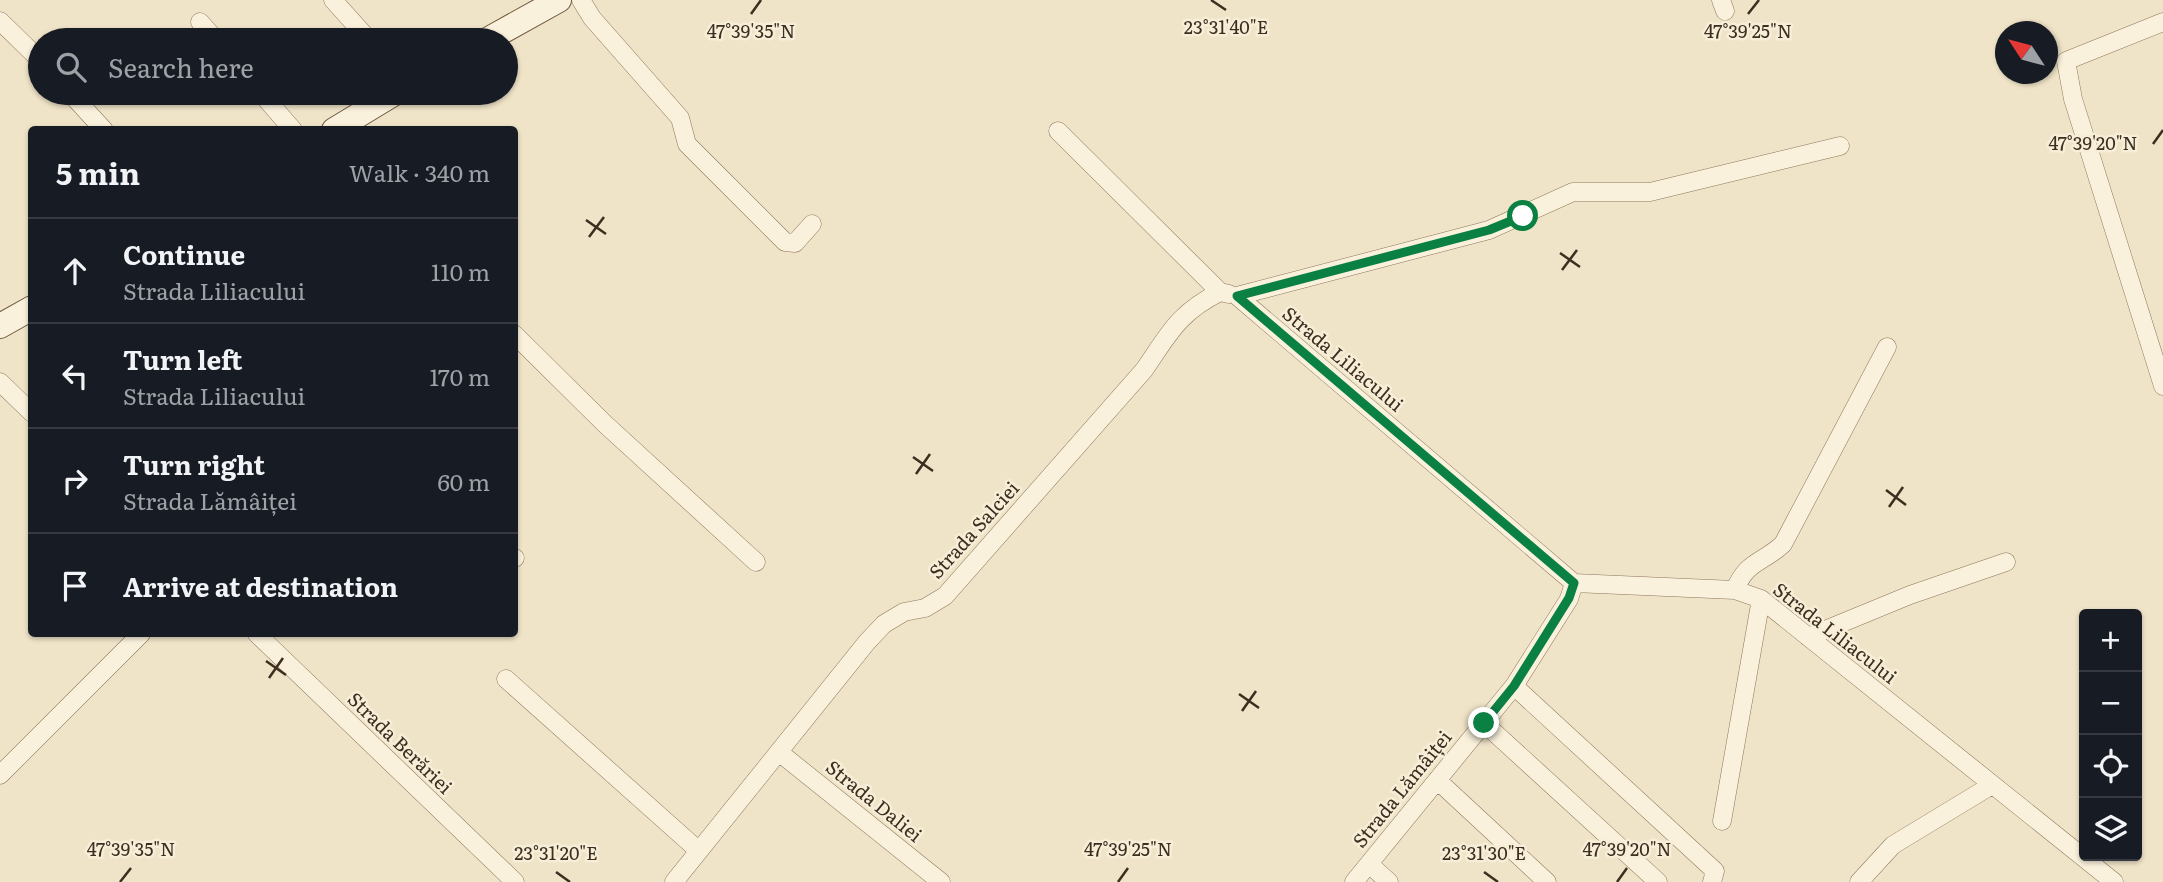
<!DOCTYPE html>
<html lang="en">
<head>
<meta charset="utf-8">
<style>
  body { margin:0; font-family:Literata,serif; background:#242831; color:#f1f3f6 }
  .controls { position:absolute; right:21px; bottom:21px; display:grid; overflow:hidden; border-radius:7px; box-shadow:0 2px 5px #0004 }
  .controls button { width:63px; height:63px; display:grid; place-items:center; padding:0; border:0; border-bottom:2px solid #363941; background:#171b24; color:#f1f3f6; font:35px sans-serif }
  .compass { position:absolute; left:1995px; top:21px; width:63px; height:63px; border-radius:50%; background:#171b24; box-shadow:0 2px 5px #0004; rotate:306deg }
  .stop { position:absolute; width:21px; height:21px; margin:-16px; border:5px solid #0b8043; border-radius:50%; background:#fff }
  .stop.end { background:#0b8043; border-color:#fff; box-shadow:0 2px 7px #0008 }
  .list { margin:0; padding:0; list-style:none }
  h2 { display:flex; justify-content:space-between; align-items:center; height:91px; margin:0; padding:0 28px; font-size:30px }
  h2 small { font-size:23px; font-weight:400; color:#9ea1a6 }
  .list li { display:grid; grid-template-columns:46px 1fr auto; gap:21px; align-items:center; box-sizing:border-box; height:105px; padding:0 28px; border-top:2px solid #363941 }
  .list b { display:block; font-size:26px; white-space:nowrap }
  .list p { margin:0; font-size:23px; white-space:nowrap; color:#9ea1a6 }
  .list em { font-size:23px; font-style:normal; color:#9ea1a6 }
  .icon { flex:none; width:38px; height:38px; fill:none; stroke:currentColor; stroke-width:2; stroke-linecap:round; stroke-linejoin:round }
  .map { position:relative; flex:none; width:2163px; height:882px; overflow:hidden }
  .search { position:absolute; background:#171b24; box-shadow:0 2px 5px #0004; left:28px; top:28px; width:490px; height:77px; display:flex; align-items:center; gap:18px; box-sizing:border-box; padding:0 24px; border-radius:38px; color:#9ea1a6; font-size:26px }
  .panel { position:absolute; background:#171b24; box-shadow:0 2px 5px #0004; left:28px; top:126px; width:490px; height:511px; border-radius:7px }
  .map>svg:first-child { display:block }
  .lines { fill:none; stroke-linecap:round; stroke-linejoin:round }
  .street-casing { stroke:#8d765c; stroke-width:19 }
  .secondary-casing { stroke:#6f573f; stroke-width:26 }
  .street { stroke:#faf1dc; stroke-width:18 }
  .secondary { stroke:#faf1dc; stroke-width:24 }
  .route { stroke:#0b8043; stroke-width:9 }
  .ticks { fill:none; stroke:#3d2e20; stroke-width:2.5 }
  .labels { text-anchor:middle; stroke-width:5; stroke-linejoin:round; paint-order:stroke }
  .street-label { font-size:19px; fill:#3d2e20; stroke:#f7eed8 }
  .ticks-label { font-size:18px; text-anchor:middle; fill:#3d2e20; stroke:#f7eed8; stroke-width:5; stroke-linejoin:round; paint-order:stroke }
</style>
</head>
<body>
<div class="map">
<svg width="2163" height="882" viewBox="0 0 2163 882">
  <rect width="100%" height="100%" fill="#f0e4c8"/>
  <g class="lines">
    <defs>
      <path id="street" d="M 333,0 L 369,40
        M 581,0 L 592,18 L 680,118 L 687,144 L 785,242 L 795,243 L 812,224
        M 1721,0 L 1725,11
        M 0,21 L 40,60
        M 200,22 L 216,40
        M 2163,22 L 2066,61 L 2073,99 L 2163,386
        M 70,93 L 104,130
        M 261,93 L 293,130
        M 1058,131 L 1220,292 L 1229,294
        M 1840,146 L 1650,192 L 1573,192 L 1489,230 L 1237,296 L 1574,583 L 1735,590 L 1761,599 L 2114,882
        M 514,334 L 605,424 L 756,562
        M 0,382 L 32,413
        M 514,558 L 515,558
        M 1735,590 C 1746,561 1763,563 1783,544 L 1887,347
        M 257,634 L 515,882
        M 1808,637 L 1910,595 L 2006,562
        M 506,679 L 699,851
        M 1514,686 L 1715,871 L 1712,882
        M 1484,723 L 1658,882
        M 780,753 L 941,882
        M 0,775 L 141,634
        M 1437,780 L 1547,882
        M 1722,821 L 1761,599
        M 1369,864 L 1389,882
        M 674,882 L 867,642 L 884,624 L 904,612 L 925,608 L 945,596 L 1144,370 C 1169,334 1178,313 1220,292
        M 1354,882 L 1514,686 L 1569,599 L 1574,583
        M 1859,882 L 1893,845 L 1992,785"/>
      <path id="secondary" d="M 487,40 L 559,0
        M 334,130 L 395,93
        M 0,326 L 32,308"/>
    </defs>
    <use href="#street" class="street-casing"/>
    <use href="#secondary" class="secondary-casing"/>
    <use href="#street" class="street"/>
    <use href="#secondary" class="secondary"/>
  </g>
  <g class="lines">
    <path class="route" d="M 1484,723 L 1514,686 L 1569,598 L 1574,583 L 1237,296 L 1489,230 L 1523,216"/>
  </g>
  <path class="ticks" d="M 1211,0 L 1226,10M 751,14 L 761,0M 1748,14 L 1759,0M 2153,144 L 2163,130M 586,220 L 606,234M 589,237 L 604,217M 1560,253 L 1580,267M 1562,270 L 1577,250M 913,457 L 933,471M 916,474 L 930,454M 1886,490 L 1906,505M 1889,507 L 1903,487M 266,661 L 286,675M 269,678 L 283,658M 1239,694 L 1259,708M 1242,711 L 1256,691M 556,872 L 570,882M 1484,872 L 1498,882M 120,882 L 131,868M 1118,882 L 1128,868M 1617,882 L 1627,868"/>
  <g class="labels">
    <g class="street-label">
      <text transform="translate(1343 359) rotate(40)" y="7">Strada Liliacului</text>
      <text transform="translate(974 530) rotate(-48)" y="7">Strada Salciei</text>
      <text transform="translate(1835 633) rotate(38)" y="7">Strada Liliacului</text>
      <text transform="translate(400 743) rotate(44)" y="7">Strada Berăriei</text>
      <text transform="translate(1402 789) rotate(-51)" y="7">Strada Lămâiței</text>
      <text transform="translate(874 801) rotate(39)" y="7">Strada Daliei</text>
    </g>
  </g>
  <g class="ticks-label">
    <text x="1226" y="34">23°31'40"E</text>
    <text x="1748" y="38">47°39'25"N</text>
    <text x="751" y="38">47°39'35"N</text>
    <text x="2093" y="150">47°39'20"N</text>
    <text x="131" y="856">47°39'35"N</text>
    <text x="1128" y="856">47°39'25"N</text>
    <text x="1627" y="856">47°39'20"N</text>
    <text x="556" y="860">23°31'20"E</text>
    <text x="1484" y="860">23°31'30"E</text>
  </g>
</svg>
<div class="controls">
<button>+</button>
<button>−</button>
<button><svg class="icon" aria-label="locate" viewBox="0 0 24 24"><circle cx="12" cy="12" r="6"/><path d="M12 2v4M12 18v4M2 12h4M18 12h4"/></svg></button>
<button><svg class="icon" aria-label="layers" viewBox="0 0 24 24"><path d="M12 4l9 5-9 5-9-5zM3 14l9 5 9-5"/></svg></button>
</div>
<svg class="compass" viewBox="-18 -18 36 36"><path d="M0-13l5 13h-10z" fill="#e53935"/><path d="M0 13l5-13h-10z" fill="#9ea1a6"/></svg>
<div class="stop" style="left:1523px;top:216px"></div>
<div class="stop end" style="left:1484px;top:723px"></div>
<div class="search"><svg class="icon" aria-label="search" viewBox="0 0 24 24"><circle cx="10" cy="10" r="6"/><path d="M15 15l6 6"/></svg>Search here</div>
<section class="panel">
<h2>5 min<small>Walk · 340 m</small></h2>
<ul class="list">
<li><svg class="icon" aria-label="ahead" viewBox="0 0 24 24"><path d="M12 20V5M6 11l6-6 6 6"/></svg><div><b>Continue</b><p>Strada Liliacului</p></div><em>110 m</em></li>
<li><svg class="icon" aria-label="left" viewBox="0 0 24 24"><path d="M17 20v-9H6M10 6l-5 5 5 5"/></svg><div><b>Turn left</b><p>Strada Liliacului</p></div><em>170 m</em></li>
<li><svg class="icon" aria-label="right" viewBox="0 0 24 24"><path d="M7 20v-9h11M14 6l5 5-5 5"/></svg><div><b>Turn right</b><p>Strada Lămâiței</p></div><em>60 m</em></li>
<li><svg class="icon" aria-label="arrive" viewBox="0 0 24 24"><path d="M6 21V4h12l-3 4 3 4H6"/></svg><div><b>Arrive at destination</b></div></li>
</ul>
</section>
</div>
</body>
</html>
